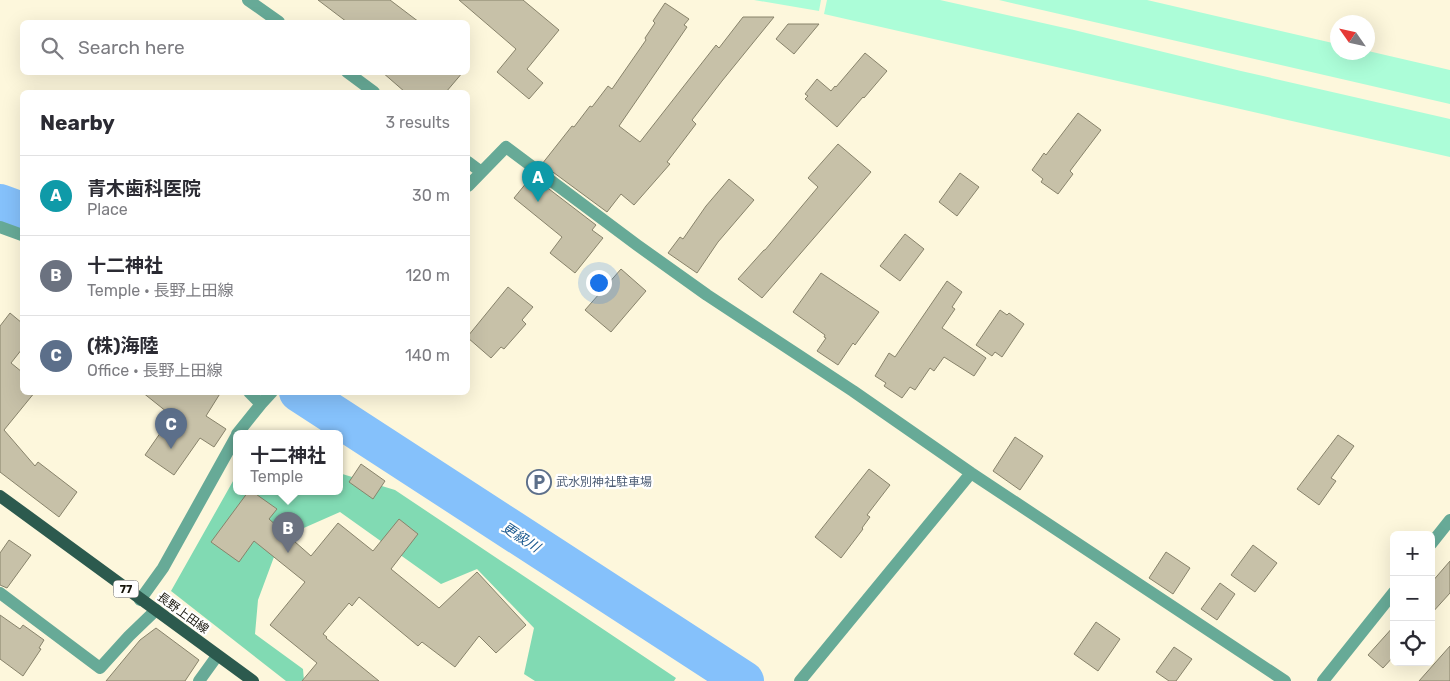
<!DOCTYPE html>
<html lang="en">
<head>
<meta charset="utf-8">
<style>
  body { margin:0; font-family:Rubik,"Noto Sans JP",sans-serif; background:#f7f7f7; color:#2b2b33 }
  .controls { position:absolute; right:15px; bottom:15px; display:grid; overflow:hidden; border-radius:8px; box-shadow:0 5px 20px #0002 }
  .controls button { width:45px; height:45px; display:grid; place-items:center; padding:0; border:0; border-bottom:1px solid #e1e1e2; background:#fff; color:#2b2b33; font:25px sans-serif }
  .compass { position:absolute; left:1330px; top:15px; width:45px; height:45px; border-radius:50%; background:#fff; box-shadow:0 5px 20px #0002; rotate:304deg }
  .you { position:absolute; left:598px; top:282px; width:18px; height:18px; margin:-12px; border:4px solid #fff; border-radius:50%; background:#1a73e8; box-shadow:0 0 0 8px #1a73e833 }
  .badge { display:grid; place-items:center; width:32px; height:32px; border-radius:50%; background:#1a73e8; color:#fff; font-size:16px; font-weight:700 }
  .pin { position:absolute; translate:-50% -41px; filter:drop-shadow(0 1px 2px #0008) }
  .pin::after { content:''; position:absolute; top:26px; width:18px; height:15px; background:inherit; clip-path:polygon(0 0,100% 0,50% 100%) }
  .popup { position:absolute; left:233px; top:430px; width:110px; height:65px; box-sizing:border-box; display:grid; place-content:center; border-radius:8px; background:#fff; filter:drop-shadow(0 1px 4px #0005); font-size:16px; white-space:nowrap; color:#7c7c81 }
  .popup b { font-size:19px; color:#2b2b33 }
  .popup::after { content:''; position:absolute; left:50%; top:100%; margin-left:-10px; border:10px solid transparent; border-top-color:#fff }
  .list { margin:0; padding:0; list-style:none }
  h2 { display:flex; justify-content:space-between; align-items:center; height:65px; margin:0; padding:0 20px; font-size:21px }
  h2 small { font-size:16px; font-weight:400; color:#7c7c81 }
  .list li { display:grid; grid-template-columns:32px 1fr auto; gap:15px; align-items:center; box-sizing:border-box; height:80px; padding:0 20px; border-top:1px solid #e1e1e2 }
  .list b { display:block; font-size:19px; white-space:nowrap }
  .list p { margin:0; font-size:16px; white-space:nowrap; color:#7c7c81 }
  .list em { font-size:16px; font-style:normal; color:#7c7c81 }
  .icon { flex:none; width:28px; height:28px; fill:none; stroke:currentColor; stroke-width:2; stroke-linecap:round; stroke-linejoin:round }
  .map { position:relative; flex:none; width:1450px; height:681px; overflow:hidden }
  .search { position:absolute; background:#fff; box-shadow:0 5px 20px #0002; left:20px; top:20px; width:450px; height:55px; display:flex; align-items:center; gap:12px; box-sizing:border-box; padding:0 18px; border-radius:8px; color:#7c7c81; font-size:19px }
  .panel { position:absolute; background:#fff; box-shadow:0 5px 20px #0002; left:20px; top:90px; width:450px; height:305px; border-radius:8px }
  .map>svg:first-child { display:block }
  .green { fill:#acfdd8 }
  .forest { fill:#81dab3 }
  .lines { fill:none; stroke-linecap:round; stroke-linejoin:round }
  .river { stroke:#85c1fb; stroke-width:40 }
  .building { fill:#c7c1a8; stroke:#88836b }
  .minor { stroke:#67aa97; stroke-width:12 }
  .primary { stroke:#2c5a4e; stroke-width:12 }
  .labels { text-anchor:middle; stroke-width:4.5; stroke-linejoin:round; paint-order:stroke }
  .shield { fill:#fff; stroke:#5d5b55; stroke-width:1 }
  .shield-label { font-size:11px; font-weight:bold; fill:#17150c }
  .service-label { font-size:12px; fill:#4e5e75; stroke:#fff; text-anchor:start }
  .street-label { font-size:12px; fill:#17150c; stroke:#fff }
  .water-label { font-size:14px; font-style:italic; fill:#1d5a90; stroke:#fff }
</style>
</head>
<body>
<div class="map">
<svg width="1450" height="681" viewBox="0 0 1450 681">
  <rect width="100%" height="100%" fill="#fdf7dc"/>
  <path class="green" d="M 754,0 L 821,0 L 819,11 Z
    M 827,0 L 940,0 L 1074,30 L 1241,71 L 1450,119 L 1450,157 L 824,14 Z
    M 999,0 L 1147,0 L 1337,44 L 1338,52 L 1368,52 L 1368,51 L 1450,70 L 1450,104 Z"/>
  <path class="forest" d="M 339,473 L 395,490 L 676,678 L 674,681 L 535,681 L 524,674 L 534,628 L 477,569 L 441,584 L 340,512 L 281,538 L 258,600 L 255,634 L 303,669 L 304,681 L 286,681 L 171,591 L 237,474 L 237,492 L 339,492 Z"/>
  <g class="lines">
    <path class="river" d="M 0,204 L 22,212
      M 299,392 L 744,681"/>
  </g>
  <path class="building" d="M 318,0 L 390,0 L 419,22 L 347,22 Z
    M 459,0 L 523,0 L 559,30 L 527,69 L 543,83 L 529,99 L 497,72 L 516,49 Z
    M 665,3 L 689,19 L 684,25 L 687,27 L 619,126 L 640,142 L 716,45 L 719,48 L 743,17 L 774,17 L 722,81 L 692,120 L 696,124 L 667,162 L 670,164 L 634,205 L 621,194 L 607,212 L 542,164 L 572,126 L 574,127 L 590,106 L 592,107 L 608,86 L 612,89 L 646,40 L 645,38 L 655,23 L 653,21 Z
    M 788,24 L 819,24 L 794,54 L 776,39 Z
    M 865,53 L 887,71 L 864,98 L 863,97 L 837,127 L 805,99 L 808,96 L 805,94 L 817,79 L 831,91 L 835,86 L 836,87 Z
    M 382,72 L 463,72 L 446,92 L 405,92 Z
    M 1078,113 L 1101,130 L 1070,171 L 1073,174 L 1058,194 L 1041,182 L 1043,179 L 1032,170 L 1044,153 L 1046,155 Z
    M 838,144 L 871,172 L 762,298 L 738,279 L 764,250 L 765,250 L 818,187 L 808,178 Z
    M 960,173 L 979,187 L 957,216 L 939,202 Z
    M 532,176 L 596,225 L 592,230 L 603,238 L 575,273 L 550,253 L 562,237 L 514,198 Z
    M 729,179 L 754,200 L 718,242 L 697,273 L 668,253 L 680,237 L 683,239 L 706,206 Z
    M 905,234 L 924,249 L 900,281 L 880,266 Z
    M 621,269 L 646,291 L 611,332 L 585,310 Z
    M 821,273 L 879,312 L 855,345 L 853,343 L 838,365 L 817,351 L 826,338 L 824,337 L 825,335 L 793,312 Z
    M 947,281 L 962,292 L 952,307 L 955,309 L 942,328 L 986,358 L 974,376 L 944,357 L 934,371 L 930,368 L 915,390 L 910,387 L 902,398 L 884,386 L 886,383 L 875,376 L 889,353 L 895,357 Z
    M 508,287 L 533,307 L 522,320 L 526,324 L 504,349 L 501,347 L 491,358 L 468,338 L 468,336 Z
    M 1000,310 L 1007,315 L 1009,313 L 1024,324 L 1002,357 L 995,352 L 992,356 L 976,345 Z
    M 10,313 L 22,323 L 22,349 L 11,363 L 22,372 L 22,392 L 35,392 L 4,430 L 35,466 L 38,462 L 77,492 L 59,517 L 0,472 L 0,326 Z
    M 142,392 L 221,392 L 206,416 L 226,429 L 214,447 L 200,438 L 174,475 L 145,455 L 172,416 Z
    M 1338,435 L 1354,446 L 1331,478 L 1336,481 L 1319,505 L 1297,489 Z
    M 1015,437 L 1043,456 L 1020,490 L 993,471 Z
    M 361,464 L 385,481 L 373,499 L 349,482 Z
    M 869,469 L 890,485 L 867,515 L 870,517 L 862,528 L 863,529 L 841,558 L 815,537 Z
    M 248,492 L 253,492 L 277,509 L 269,519 L 311,556 L 338,523 L 373,551 L 399,519 L 418,534 L 391,569 L 439,608 L 477,572 L 526,625 L 496,653 L 479,636 L 455,667 L 422,642 L 418,646 L 359,597 L 352,606 L 349,603 L 323,634 L 327,637 L 326,638 L 379,681 L 302,681 L 317,663 L 270,625 L 305,582 L 254,541 L 239,562 L 211,542 Z
    M 9,540 L 31,555 L 7,588 L 0,585 L 0,553 Z
    M 1253,545 L 1277,563 L 1255,592 L 1231,575 Z
    M 1166,552 L 1190,568 L 1173,594 L 1149,578 Z
    M 1450,561 L 1450,593 L 1431,614 L 1431,583 Z
    M 1220,583 L 1235,594 L 1217,620 L 1201,609 Z
    M 0,615 L 20,629 L 23,625 L 44,640 L 39,648 L 41,649 L 23,676 L 0,659 Z
    M 1096,622 L 1120,639 L 1098,671 L 1074,654 Z
    M 1394,626 L 1394,656 L 1383,668 L 1368,655 Z
    M 156,628 L 199,660 L 185,681 L 106,681 L 140,640 Z
    M 1450,646 L 1450,681 L 1419,681 Z
    M 1174,647 L 1192,659 L 1176,681 L 1169,681 L 1156,672 Z"/>
  <g class="lines">
    <path class="minor" d="M 248,0 L 279,22
      M 347,72 L 374,92
      M 468,162 L 480,171
      M 468,186 L 506,147 L 637,245 L 707,295 L 853,391 L 971,473 L 1285,681
      M 0,227 L 22,235
      M 249,392 L 261,404
      M 237,434 L 261,404 L 272,392
      M 1431,544 L 1450,520
      M 0,593 L 100,668 L 129,636 L 156,610
      M 140,600 L 163,568 L 237,435
      M 199,681 L 217,656
      M 800,681 L 971,473
      M 1323,681 L 1394,592"/>
    <path class="primary" d="M 0,496 L 253,681"/>
  </g>
  <defs>
    <symbol id="parking-ring" viewBox="-11 -11 22 22"><circle r="9.5" fill="#fff" stroke="#5c6f8a" stroke-width="1.5"/><path d="M-3.5-5.5H1a3.5 3.5 0 0 1 0 7H-1V5.5H-3.5ZM-1-3.4V-.6H.8a1.4 1.4 0 0 0 0-2.8Z" fill="#5c6f8a"/></symbol>
  </defs>
  <g fill-rule="evenodd">
    <use href="#parking-ring" x="525" y="468" width="28" height="28"/>
  </g>
  <g class="labels">
    <rect class="shield" x="113.5" y="580.5" width="25" height="17" rx="4"/>
    <g class="shield-label">
      <text x="126" y="593">77</text>
    </g>
    <g class="service-label">
      <text x="556" y="486">武水別神社駐車場</text>
    </g>
    <g class="street-label">
      <text transform="translate(183 613) rotate(36)" y="4">長野上田線</text>
    </g>
    <g class="water-label">
      <text transform="translate(521 537) rotate(33)" y="5">更級川</text>
    </g>
  </g>
</svg>
<div class="controls">
<button>+</button>
<button>−</button>
<button><svg class="icon" aria-label="locate" viewBox="0 0 24 24"><circle cx="12" cy="12" r="6"/><path d="M12 2v4M12 18v4M2 12h4M18 12h4"/></svg></button>
</div>
<svg class="compass" viewBox="-18 -18 36 36"><path d="M0-13l5 13h-10z" fill="#e53935"/><path d="M0 13l5-13h-10z" fill="#7c7c81"/></svg>
<div class="you"></div>
<div class="pin badge" style="left:538px;top:202px;background:#0f9aa8">A</div>
<div class="pin badge" style="left:288px;top:553px;background:#6b7280">B</div>
<div class="popup"><b>十二神社</b>Temple</div>
<div class="pin badge" style="left:171px;top:449px;background:#5c6f8a">C</div>
<div class="search"><svg class="icon" aria-label="search" viewBox="0 0 24 24"><circle cx="10" cy="10" r="6"/><path d="M15 15l6 6"/></svg>Search here</div>
<section class="panel">
<h2>Nearby<small>3 results</small></h2>
<ul class="list">
<li><span class="badge" style="background:#0f9aa8">A</span><div><b>青木歯科医院</b><p>Place</p></div><em>30 m</em></li>
<li><span class="badge" style="background:#6b7280">B</span><div><b>十二神社</b><p>Temple · 長野上田線</p></div><em>120 m</em></li>
<li><span class="badge" style="background:#5c6f8a">C</span><div><b>(株)海陸</b><p>Office · 長野上田線</p></div><em>140 m</em></li>
</ul>
</section>
</div>
</body>
</html>
